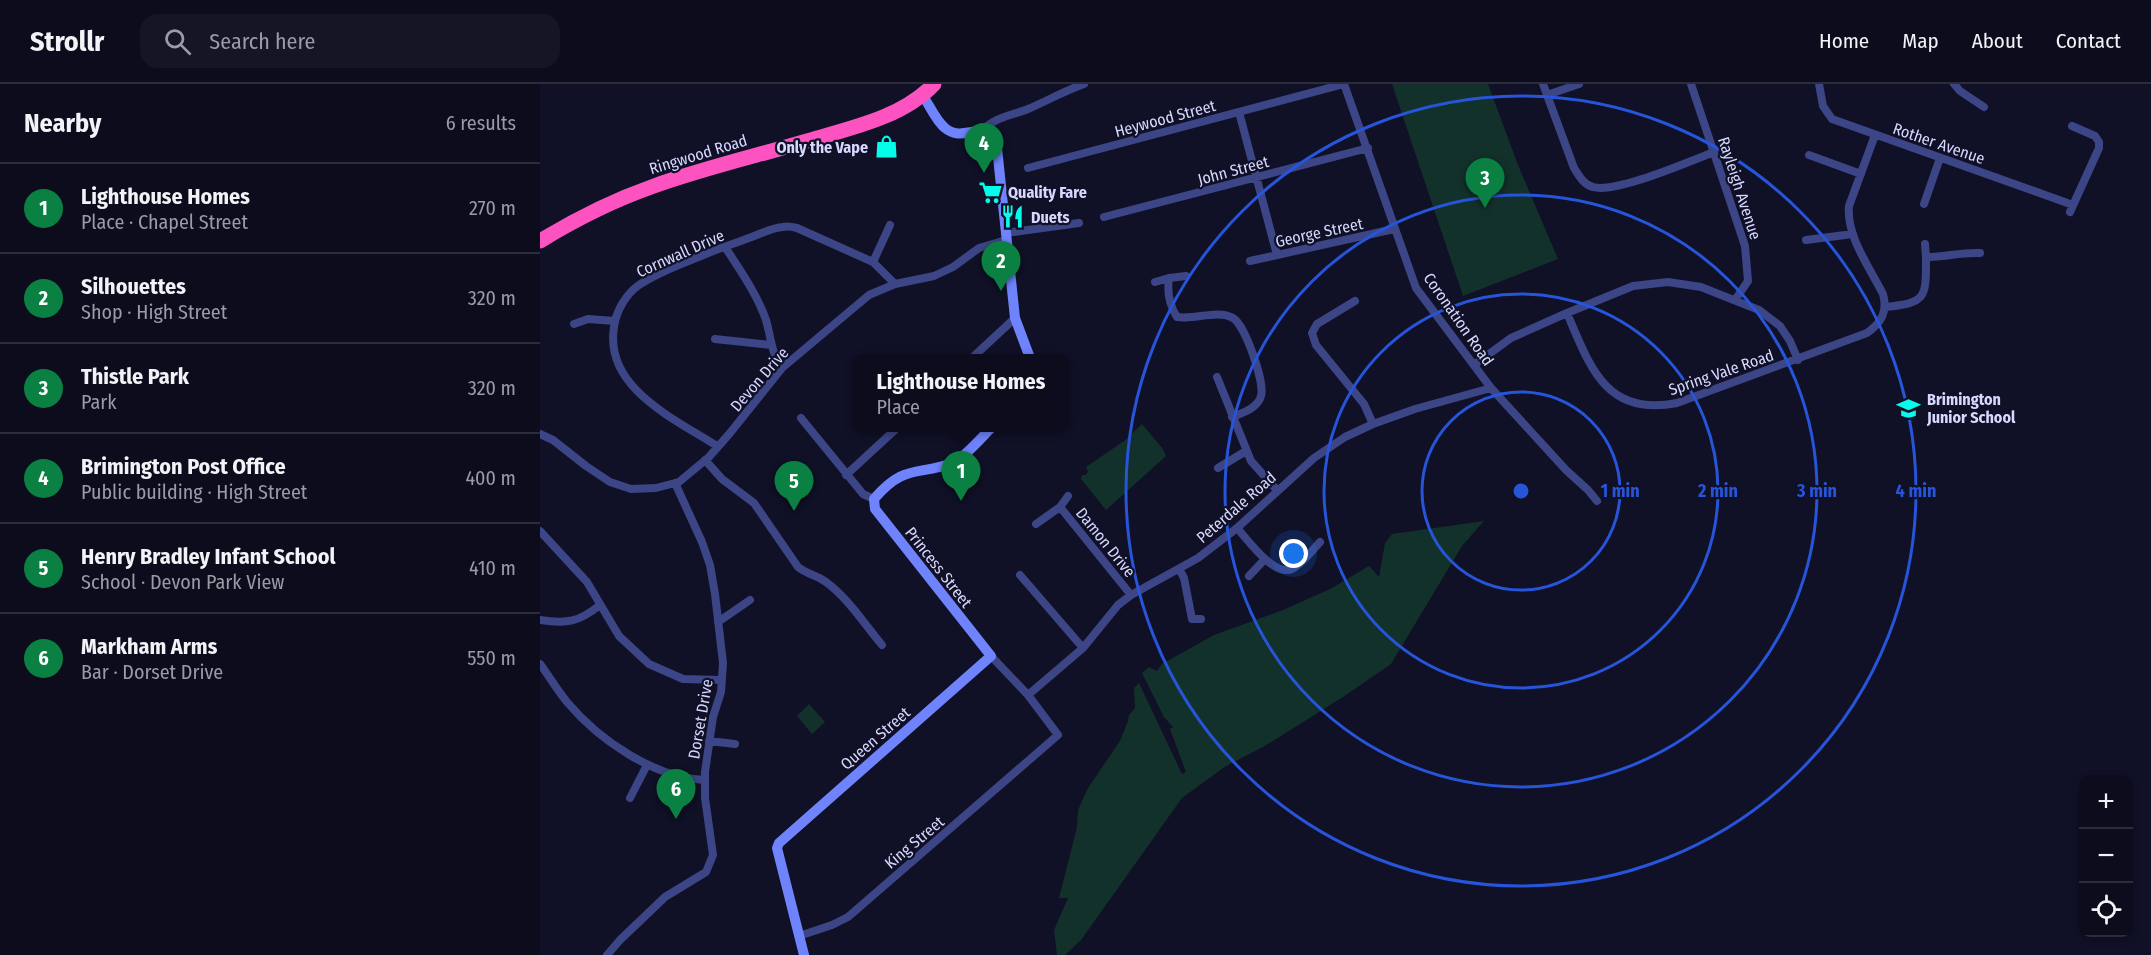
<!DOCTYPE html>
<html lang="en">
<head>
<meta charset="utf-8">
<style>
  body { margin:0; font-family:"Fira Sans Condensed",sans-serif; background:#151526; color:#f1f3f6 }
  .controls { position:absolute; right:18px; bottom:18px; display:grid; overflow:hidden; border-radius:12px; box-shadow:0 3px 9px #0003 }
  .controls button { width:54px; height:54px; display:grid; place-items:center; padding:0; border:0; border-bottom:2px solid #2c2c3b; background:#0c0c1d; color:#f1f3f6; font:30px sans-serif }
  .you { position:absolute; left:754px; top:470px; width:21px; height:21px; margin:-15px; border:4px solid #fff; border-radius:50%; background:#1a73e8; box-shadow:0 0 0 9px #1a73e833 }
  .badge { display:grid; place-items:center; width:39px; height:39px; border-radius:50%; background:#0b8043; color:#fff; font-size:20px; font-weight:700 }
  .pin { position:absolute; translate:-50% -50px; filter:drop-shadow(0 2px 3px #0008) }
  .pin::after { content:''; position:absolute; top:32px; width:21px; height:18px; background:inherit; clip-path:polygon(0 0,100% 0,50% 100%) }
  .popup { position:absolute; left:313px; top:270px; width:216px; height:78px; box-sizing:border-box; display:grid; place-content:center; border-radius:12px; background:#0c0c1d; filter:drop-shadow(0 2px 4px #0005); font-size:20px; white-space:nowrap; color:#9a9ba4 }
  .popup b { font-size:22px; color:#f1f3f6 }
  .popup::after { content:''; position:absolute; left:50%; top:100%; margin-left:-12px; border:12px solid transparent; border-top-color:#0c0c1d }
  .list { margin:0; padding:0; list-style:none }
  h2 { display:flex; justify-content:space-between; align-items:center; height:78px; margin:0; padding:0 24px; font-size:26px }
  h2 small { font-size:20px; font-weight:400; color:#9a9ba4 }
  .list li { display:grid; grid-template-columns:39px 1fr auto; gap:18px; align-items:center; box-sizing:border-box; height:90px; padding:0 24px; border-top:2px solid #2c2c3b }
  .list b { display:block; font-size:22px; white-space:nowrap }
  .list p { margin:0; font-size:20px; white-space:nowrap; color:#9a9ba4 }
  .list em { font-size:20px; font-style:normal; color:#9a9ba4 }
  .icon { flex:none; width:33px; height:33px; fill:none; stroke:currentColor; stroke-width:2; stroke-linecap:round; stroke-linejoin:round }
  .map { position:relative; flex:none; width:1611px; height:871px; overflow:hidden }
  header { display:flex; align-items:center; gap:36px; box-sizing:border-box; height:84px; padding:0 30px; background:#0c0c1d; border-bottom:2px solid #2c2c3b }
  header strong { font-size:28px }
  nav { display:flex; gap:33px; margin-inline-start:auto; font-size:21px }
  .search { width:420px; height:54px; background:#151526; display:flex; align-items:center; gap:15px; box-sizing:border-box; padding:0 21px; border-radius:18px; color:#9a9ba4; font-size:22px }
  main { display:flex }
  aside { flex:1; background:#0c0c1d }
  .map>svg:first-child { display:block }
  .green { fill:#13312b }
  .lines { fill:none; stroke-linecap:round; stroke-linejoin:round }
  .street { stroke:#3c4585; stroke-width:8 }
  .secondary { stroke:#6f83fd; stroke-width:10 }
  .highway { stroke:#fd53c1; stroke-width:15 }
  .ring { fill:none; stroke:#2655da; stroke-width:3 }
  .labels { text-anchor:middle; stroke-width:4.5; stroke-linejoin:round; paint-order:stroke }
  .street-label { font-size:16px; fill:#d6d8fe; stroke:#101027 }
  .poi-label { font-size:16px; font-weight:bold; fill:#d6d8fe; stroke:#101027; text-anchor:start }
  .centre { fill:#2655da; stroke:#101027; stroke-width:3 }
  .ring-label { font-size:18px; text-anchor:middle; font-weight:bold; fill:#2655da; stroke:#101027; stroke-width:4.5; stroke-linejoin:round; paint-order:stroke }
</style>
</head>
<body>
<header>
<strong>Strollr</strong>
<div class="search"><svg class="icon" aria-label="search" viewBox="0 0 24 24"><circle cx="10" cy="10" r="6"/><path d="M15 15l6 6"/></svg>Search here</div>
<nav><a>Home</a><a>Map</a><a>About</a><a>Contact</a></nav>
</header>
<main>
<aside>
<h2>Nearby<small>6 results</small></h2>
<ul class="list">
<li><span class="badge">1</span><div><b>Lighthouse Homes</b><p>Place · Chapel Street</p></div><em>270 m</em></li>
<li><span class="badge">2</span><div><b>Silhouettes</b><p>Shop · High Street</p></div><em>320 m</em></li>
<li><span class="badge">3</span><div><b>Thistle Park</b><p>Park</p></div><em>320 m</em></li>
<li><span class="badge">4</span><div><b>Brimington Post Office</b><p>Public building · High Street</p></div><em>400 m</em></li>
<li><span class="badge">5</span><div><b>Henry Bradley Infant School</b><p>School · Devon Park View</p></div><em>410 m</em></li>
<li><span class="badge">6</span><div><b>Markham Arms</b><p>Bar · Dorset Drive</p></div><em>550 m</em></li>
</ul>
</aside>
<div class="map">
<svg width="1611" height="871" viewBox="0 0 1611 871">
  <rect width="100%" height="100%" fill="#101027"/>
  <path class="green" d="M 852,0 L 948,0 L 978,81 L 1018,175 L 923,212 Z
    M 602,340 L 623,365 L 626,372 L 566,426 L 541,395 L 542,391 L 545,391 L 548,388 L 546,383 L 584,357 Z
    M 944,437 L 922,462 L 851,580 L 803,613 L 723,663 L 686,682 L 642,714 L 541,856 L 525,871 L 517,871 L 514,846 L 528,814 L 519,814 L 537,743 L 538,726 L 548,704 L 580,657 L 588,637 L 589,631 L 595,624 L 594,604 L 599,599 L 642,690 L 646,688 L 630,645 L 633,643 L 624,633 L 602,589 L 609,583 L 617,587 L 622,580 L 674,551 L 743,526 L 790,505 L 829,482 L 839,493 L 845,459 L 852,450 Z
    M 269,620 L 285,638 L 272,650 L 257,632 Z"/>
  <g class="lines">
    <path class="street" d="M 804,0 L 876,204 L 951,304 L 1026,386 L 1048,406 L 1057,417
      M 1003,0 L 1034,84 C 1039,92 1044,101 1053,103 C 1075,110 1150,77 1174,68
      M 1151,0 L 1205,162 L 1208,197 L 1195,216
      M 1279,0 L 1283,22 L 1292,35 L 1533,121
      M 1414,0 L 1420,7 L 1444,23
      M 1007,11 L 1039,0
      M 699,28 L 737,171
      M 442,47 C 452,34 473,31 488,25 C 507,17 524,7 544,0
      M 1269,71 L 1321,90
      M 488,84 L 804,0
      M 1384,120 L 1400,74
      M 1530,128 L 1559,64 L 1559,58 L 1555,52 L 1532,42
      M 564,133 L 828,64
      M 466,149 L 539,139
      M 1266,156 L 1313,150
      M 1385,160 L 1386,173
      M 185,163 C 200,186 217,210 226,236 C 231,253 231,269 242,284
      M 710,177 L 854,145
      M 333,178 L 350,141
      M 646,192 L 629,194 C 627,208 629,221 637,233 C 654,236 678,225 693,234 C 705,241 725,298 721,312 C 718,324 702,329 692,333
      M 615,198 L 629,194
      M 815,217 L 777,240 L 772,249 L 776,261 L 824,320 L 833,340
      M 1345,223 C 1387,219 1386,214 1386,173 C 1405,173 1421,168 1440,169
      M 1027,229 C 1050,283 1066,333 1137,319 L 1327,249 C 1341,239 1348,228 1343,210 C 1330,184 1306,152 1309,122 L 1335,51
      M 34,240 L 48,235 L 75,237
      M 175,255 L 231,261
      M 432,274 L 475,234
      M 934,281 L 971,254 L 1027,229 L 1093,202 L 1128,198 L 1161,203 L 1219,226 L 1240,242 L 1250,257 L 1258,276
      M 677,293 L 711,377 L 737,406
      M 261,334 L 323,410 L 334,415
      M 0,350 L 13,356 L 46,382 L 70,398 L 91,405 L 116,404 L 139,398 L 169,373 L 190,349 L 242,284 L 329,211 L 355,200 L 394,192 L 413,183 L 439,164 L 466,156
      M 177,362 C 135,335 64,304 74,243 C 76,227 86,210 99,201 C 118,188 141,180 161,172 C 177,165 193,160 209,154 C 220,150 231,144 243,143 C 248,142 253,143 257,144 L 333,178 L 355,200
      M 165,376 L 182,395 L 214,419 L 258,483 C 266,490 277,491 286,498 C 308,514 325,541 342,561
      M 678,384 L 706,367
      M 306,391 L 357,344
      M 520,423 L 591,511
      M 496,440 L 520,423 L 528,412
      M 697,444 C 708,456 734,493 752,485 C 762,480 772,467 780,458
      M 0,447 L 47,498 L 79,552 L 109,580 L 143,595 L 182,596
      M 639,485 L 644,494 L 652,535 L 661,535
      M 480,491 L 543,564
      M 709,492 L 725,475
      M 0,536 C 27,540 39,538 60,521
      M 178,538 L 210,516
      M 0,580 C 9,592 17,606 27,618 C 59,656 114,694 165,696
      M 488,611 L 543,564 L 578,521 L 591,511 L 658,474 L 697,444 L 774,374 L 805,353 L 833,340 L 875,325 L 951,304
      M 169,657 L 195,660
      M 90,714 L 107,681
      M 259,852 L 292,841 L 308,833 L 518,651 L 488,611 L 451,572
      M 67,871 L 80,856 L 125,813 L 166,788 L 173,771 L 165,714 L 165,688 L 173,633 L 181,608 L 183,579 L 175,510 L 170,481 L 162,458 L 135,399"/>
    <path class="secondary" d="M 383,12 C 390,22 396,37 405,44 C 425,61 445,30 457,64 L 475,234 L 490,274
      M 264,871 L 237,764 L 239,759 L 451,572 L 335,425 L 334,415 C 364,380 376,392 413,379 C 424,374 442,353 451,344"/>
    <path class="highway" d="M 0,157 C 36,135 74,116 114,102 C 164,84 216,72 267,57 C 310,44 362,34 394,0"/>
  </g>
  <g class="ring">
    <circle cx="981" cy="407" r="99"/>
    <circle cx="981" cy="407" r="197"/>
    <circle cx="981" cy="407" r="296"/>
    <circle cx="981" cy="407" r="395"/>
  </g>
  <defs>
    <symbol id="shop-bare" viewBox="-9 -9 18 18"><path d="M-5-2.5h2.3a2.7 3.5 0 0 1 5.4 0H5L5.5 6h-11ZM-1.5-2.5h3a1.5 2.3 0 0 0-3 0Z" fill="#05fbea" stroke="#101027" stroke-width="2.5" paint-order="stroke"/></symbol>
    <symbol id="supermarket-bare" viewBox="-9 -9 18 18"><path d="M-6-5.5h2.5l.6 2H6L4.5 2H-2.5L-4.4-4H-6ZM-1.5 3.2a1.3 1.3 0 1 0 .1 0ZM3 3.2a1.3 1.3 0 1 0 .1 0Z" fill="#05fbea" stroke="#101027" stroke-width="2.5" paint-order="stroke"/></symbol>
    <symbol id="restaurant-bare" viewBox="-9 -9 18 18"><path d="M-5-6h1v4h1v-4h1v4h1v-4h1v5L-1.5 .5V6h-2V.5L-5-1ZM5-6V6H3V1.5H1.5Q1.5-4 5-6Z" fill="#05fbea" stroke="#101027" stroke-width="2.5" paint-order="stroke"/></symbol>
    <symbol id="school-bare" viewBox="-9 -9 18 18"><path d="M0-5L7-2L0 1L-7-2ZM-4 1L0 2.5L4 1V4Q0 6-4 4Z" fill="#05fbea" stroke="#101027" stroke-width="2.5" paint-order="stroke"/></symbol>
  </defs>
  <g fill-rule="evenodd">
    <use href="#shop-bare" x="330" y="46" width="33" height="33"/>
    <use href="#supermarket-bare" x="434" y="92" width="33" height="33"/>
    <use href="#restaurant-bare" x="456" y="116" width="33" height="33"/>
    <use href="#school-bare" x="1352" y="308" width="33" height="33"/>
  </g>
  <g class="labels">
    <g class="street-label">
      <text transform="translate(625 34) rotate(-15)" y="6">Heywood Street</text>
      <text transform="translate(1399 59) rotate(19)" y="6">Rother Avenue</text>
      <text transform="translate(158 70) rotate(-17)" y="6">Ringwood Road</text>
      <text transform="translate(693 86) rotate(-15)" y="6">John Street</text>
      <text transform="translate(1200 104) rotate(72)" y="6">Rayleigh Avenue</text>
      <text transform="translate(779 148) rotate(-12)" y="6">George Street</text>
      <text transform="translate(140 169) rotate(-24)" y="6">Cornwall Drive</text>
      <text transform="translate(919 235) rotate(55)" y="6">Coronation Road</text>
      <text transform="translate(1181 288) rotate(-19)" y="6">Spring Vale Road</text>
      <text transform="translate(219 295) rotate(-49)" y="6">Devon Drive</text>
      <text transform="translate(696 423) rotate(-41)" y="6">Peterdale Road</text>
      <text transform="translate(566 458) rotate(51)" y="6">Damon Drive</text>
      <text transform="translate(399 483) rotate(52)" y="6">Princess Street</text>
      <text transform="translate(160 635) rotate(-80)" y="6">Dorset Drive</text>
      <text transform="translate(335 654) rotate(-41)" y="6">Queen Street</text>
      <text transform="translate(374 758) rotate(-40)" y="6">King Street</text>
    </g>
    <g class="poi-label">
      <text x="328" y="69" text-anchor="end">Only the Vape</text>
      <text x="468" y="114">Quality Fare</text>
      <text x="491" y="139">Duets</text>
      <text x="1387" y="321">Brimington<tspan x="1387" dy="18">Junior School</tspan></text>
    </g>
  </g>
  <circle cx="981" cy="407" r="9" class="centre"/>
  <g class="ring-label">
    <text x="1080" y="413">1 min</text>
    <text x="1178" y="413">2 min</text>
    <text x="1277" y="413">3 min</text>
    <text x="1376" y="413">4 min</text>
  </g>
</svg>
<div class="controls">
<button>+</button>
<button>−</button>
<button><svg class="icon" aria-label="locate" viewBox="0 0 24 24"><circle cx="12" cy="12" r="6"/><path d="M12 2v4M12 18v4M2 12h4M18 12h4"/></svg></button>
</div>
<div class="you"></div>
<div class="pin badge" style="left:421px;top:417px">1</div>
<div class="popup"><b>Lighthouse Homes</b>Place</div>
<div class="pin badge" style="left:461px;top:207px">2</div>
<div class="pin badge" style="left:945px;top:124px">3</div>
<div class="pin badge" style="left:444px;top:89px">4</div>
<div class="pin badge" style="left:254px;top:427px">5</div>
<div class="pin badge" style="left:136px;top:735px">6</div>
</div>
</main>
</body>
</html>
